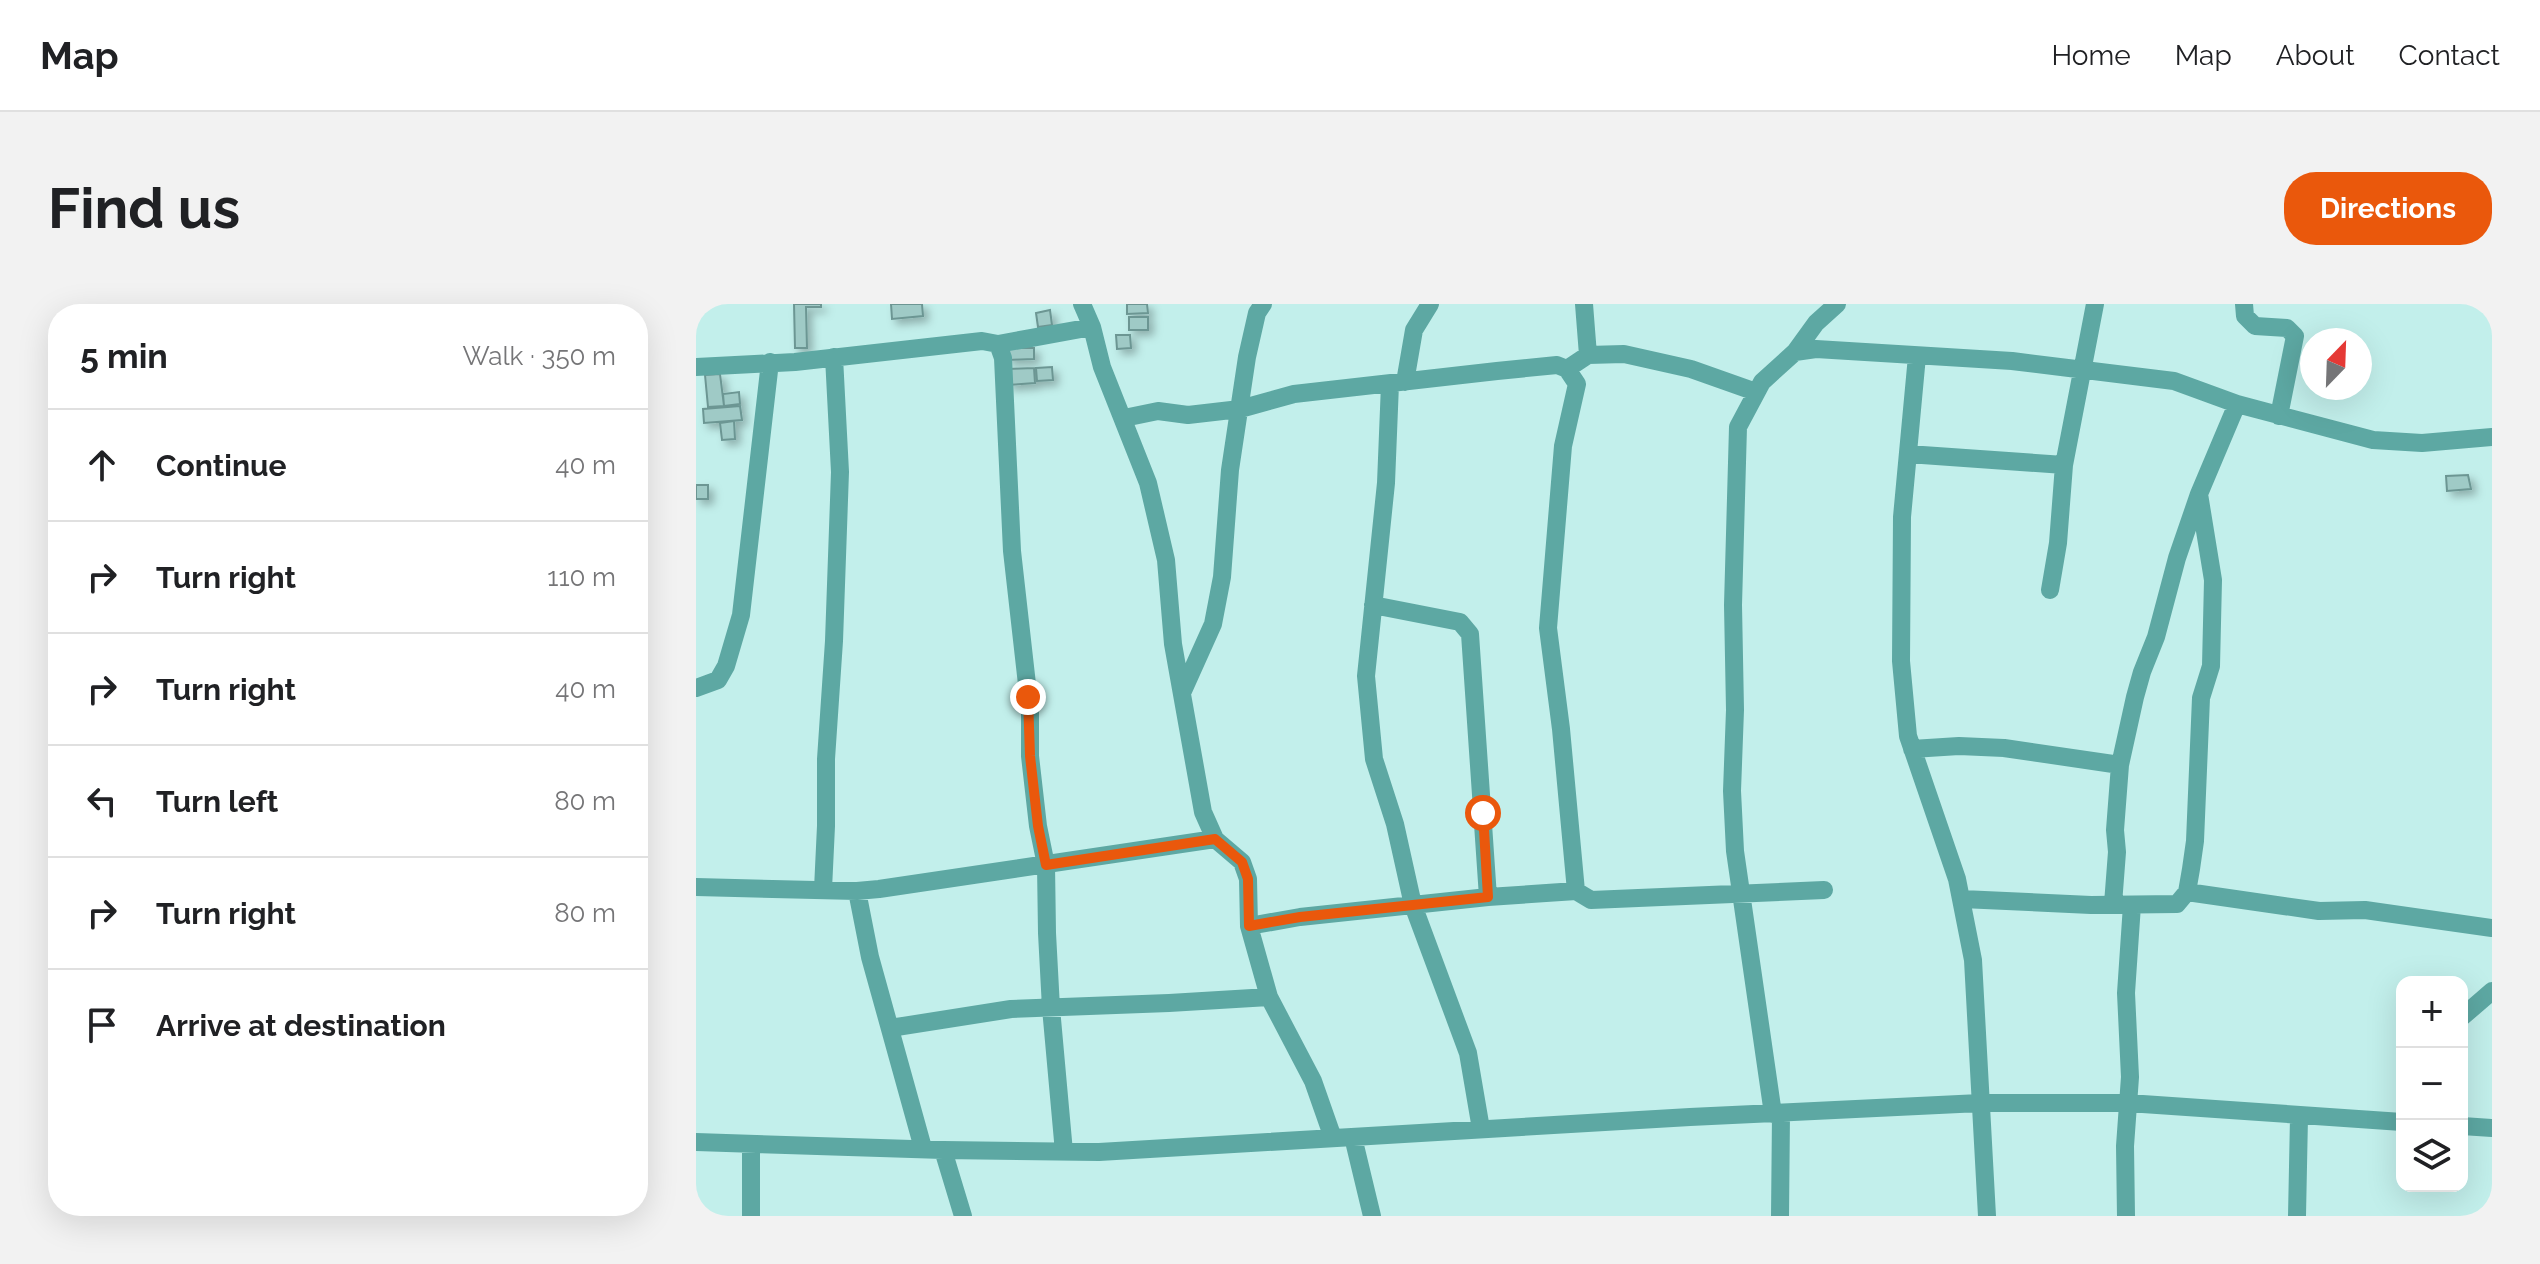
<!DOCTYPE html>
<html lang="en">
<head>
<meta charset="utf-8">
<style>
  body { margin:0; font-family:Raleway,sans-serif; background:#f2f2f2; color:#202124 }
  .controls { position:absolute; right:24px; bottom:24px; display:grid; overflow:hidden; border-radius:16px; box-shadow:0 8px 32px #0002 }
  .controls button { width:72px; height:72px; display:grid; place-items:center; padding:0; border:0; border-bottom:2px solid #e0e0e0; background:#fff; color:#202124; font:40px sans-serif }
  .compass { position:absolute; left:1604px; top:24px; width:72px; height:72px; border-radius:50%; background:#fff; box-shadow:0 8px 32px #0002; rotate:23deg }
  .stop { position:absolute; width:24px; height:24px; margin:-18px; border:6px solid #ea580c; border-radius:50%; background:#fff }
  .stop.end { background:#ea580c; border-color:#fff; box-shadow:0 2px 8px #0008 }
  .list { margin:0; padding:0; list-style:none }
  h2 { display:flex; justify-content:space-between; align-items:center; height:104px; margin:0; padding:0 32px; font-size:34px }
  h2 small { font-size:26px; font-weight:400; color:#757577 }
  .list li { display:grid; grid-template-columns:52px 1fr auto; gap:24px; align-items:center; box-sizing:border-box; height:112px; padding:0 32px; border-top:2px solid #e0e0e0 }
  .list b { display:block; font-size:30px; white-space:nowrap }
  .list em { font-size:26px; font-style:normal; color:#757577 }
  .icon { flex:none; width:44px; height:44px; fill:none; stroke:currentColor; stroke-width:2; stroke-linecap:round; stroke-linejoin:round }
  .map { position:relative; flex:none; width:1796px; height:912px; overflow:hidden; border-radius:32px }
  header { display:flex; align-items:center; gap:48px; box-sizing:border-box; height:112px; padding:0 40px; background:#fff; border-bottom:2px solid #e0e0e0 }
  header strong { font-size:38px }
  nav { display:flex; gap:44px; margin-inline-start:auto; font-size:28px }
  .intro { display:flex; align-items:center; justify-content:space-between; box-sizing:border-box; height:192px; padding:0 48px }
  h1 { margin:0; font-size:56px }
  .button { padding:20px 36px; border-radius:32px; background:#ea580c; color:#fff; font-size:28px; font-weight:700 }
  main { display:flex; gap:48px; padding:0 48px }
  aside { flex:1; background:#fff; border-radius:32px; box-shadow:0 8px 32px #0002 }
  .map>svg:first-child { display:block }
  .building { fill:#9fcac6; stroke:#6c9693; stroke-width:2; filter:url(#shadow) }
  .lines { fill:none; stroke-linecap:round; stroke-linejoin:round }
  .minor { stroke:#5da8a3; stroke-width:18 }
  .route { stroke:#ea580c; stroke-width:10 }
</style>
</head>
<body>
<header>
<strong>Map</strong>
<nav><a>Home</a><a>Map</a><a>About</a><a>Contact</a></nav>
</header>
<div class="intro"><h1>Find us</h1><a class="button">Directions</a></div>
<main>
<aside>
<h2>5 min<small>Walk · 350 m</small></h2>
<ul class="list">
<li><svg class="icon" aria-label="ahead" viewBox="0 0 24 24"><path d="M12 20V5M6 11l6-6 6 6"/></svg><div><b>Continue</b></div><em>40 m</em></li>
<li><svg class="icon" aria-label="right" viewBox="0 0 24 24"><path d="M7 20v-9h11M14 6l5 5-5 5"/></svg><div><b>Turn right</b></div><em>110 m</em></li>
<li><svg class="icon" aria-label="right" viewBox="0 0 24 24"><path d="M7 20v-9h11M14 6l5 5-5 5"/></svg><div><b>Turn right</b></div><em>40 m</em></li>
<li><svg class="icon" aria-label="left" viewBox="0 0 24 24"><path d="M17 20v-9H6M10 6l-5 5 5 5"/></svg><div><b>Turn left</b></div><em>80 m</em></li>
<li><svg class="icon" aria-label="right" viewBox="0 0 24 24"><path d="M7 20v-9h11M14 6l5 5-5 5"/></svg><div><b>Turn right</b></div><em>80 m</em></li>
<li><svg class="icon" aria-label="arrive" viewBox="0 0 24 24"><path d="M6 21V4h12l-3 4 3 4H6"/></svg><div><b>Arrive at destination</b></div></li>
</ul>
</aside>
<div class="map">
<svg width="1796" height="912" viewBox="0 0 1796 912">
  <defs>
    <filter id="shadow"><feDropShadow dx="5" dy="5" stdDeviation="4" flood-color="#0004"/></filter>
  </defs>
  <rect width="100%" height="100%" fill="#c2efeb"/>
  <path class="building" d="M 98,0 L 125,0 L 125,3 L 110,3 L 111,44 L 99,44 Z
    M 195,0 L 226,0 L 227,12 L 196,15 Z
    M 431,0 L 451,0 L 452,9 L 431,10 Z
    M 354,6 L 356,21 L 342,23 L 340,9 Z
    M 433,13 L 452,13 L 452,26 L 433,26 Z
    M 420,31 L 434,31 L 435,44 L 421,45 Z
    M 311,44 L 338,44 L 338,55 L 311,56 Z
    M 356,63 L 357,76 L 341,77 L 340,64 Z
    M 338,64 L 339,79 L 312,81 L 311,65 Z
    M 24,70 L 28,102 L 12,103 L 9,71 Z
    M 43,88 L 44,100 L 28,102 L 27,90 Z
    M 44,102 L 46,116 L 8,119 L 7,105 Z
    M 38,117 L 39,135 L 26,136 L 24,119 Z
    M 1772,171 L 1775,185 L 1751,187 L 1750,172 Z
    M 0,181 L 12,181 L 12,195 L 0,195 Z"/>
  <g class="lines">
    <path class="minor" d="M 386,0 L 396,23 L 406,63 L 452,179 L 470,256 L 477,340 L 507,508 L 519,535 L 546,558 L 552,575 L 553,622 L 573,693 L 617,777 L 637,834
      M 888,0 L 892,51
      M 1548,0 L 1549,12 L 1559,22 L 1591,24 L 1599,32 L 1583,112
      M 302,40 L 307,54 L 316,247 L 334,407 L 334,452 L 342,522 L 350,561 L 351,629 L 355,704 L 368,848
      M 1099,48 L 1120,19 L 1141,0
      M 1221,52 L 1206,213 L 1205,357 L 1212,432 L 1261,575 L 1277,656 L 1291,912
      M 0,63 L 99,58 L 286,37 L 302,40 L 396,23
      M 871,65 L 892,51 L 928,50 L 995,65 L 1060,88
      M 709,78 L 718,26 L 734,0
      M 694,80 L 690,179 L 670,372 L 678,455 L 699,520 L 717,601 L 772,749 L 785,825
      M 428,114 L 462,107 L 492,111 L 544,105 L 598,90 L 801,67 L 861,61 L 871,65 L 881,80 L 867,142 L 852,324 L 865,425 L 880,587
      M 1212,150 L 1368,161
      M 1354,286 L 1362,239 L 1368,161 L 1399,0
      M 677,301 L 764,318 L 774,330 L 792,593
      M 0,384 L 22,376 L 30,362 L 45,311 L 74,58
      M 486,389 L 517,320 L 526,273 L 534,166 L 551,53 L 561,9 L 567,0
      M 1216,445 L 1263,442 L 1308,444 L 1424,461
      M 0,583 L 161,587 L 183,585 L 519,535
      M 127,585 L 130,522 L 130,455 L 138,337 L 144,168 L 138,53
      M 161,587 L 174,653 L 227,844
      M 1491,588 L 1623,607 L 1669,606 L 1796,624
      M 1266,595 L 1395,601 L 1481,600 L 1491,588 L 1495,565 L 1499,537 L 1505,394 L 1515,362 L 1517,276 L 1503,190
      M 1417,600 L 1421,548 L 1419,526 L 1424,461 L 1439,393 L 1446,368 L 1460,333 L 1481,254 L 1503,190 L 1541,100
      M 553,622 L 604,613 L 792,593 L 880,587 L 895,596 L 1128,586
      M 1766,713 L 1796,687
      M 194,724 L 315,705 L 473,699 L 573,693
      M 1077,810 L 1039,547 L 1036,487 L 1039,406 L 1037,301 L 1042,123 L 1066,78 L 1099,48 L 1120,45 L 1316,57 L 1478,77 L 1541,100 L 1677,136 L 1726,139 L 1796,133
      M 1766,822 L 1796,824
      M 657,833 L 676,912
      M 0,838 L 247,846 L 403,848 L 994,813 L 1284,799 L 1432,799 L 1706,818
      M 247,846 L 267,912
      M 55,912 L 55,840
      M 1084,912 L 1085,810
      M 1430,912 L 1429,842 L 1434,773 L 1430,689 L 1436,601
      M 1601,912 L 1603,813"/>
  </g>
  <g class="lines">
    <path class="route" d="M 332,393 L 334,452 L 342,522 L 350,561 L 519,535 L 546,558 L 552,575 L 553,622 L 604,613 L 792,593 L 787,509"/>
  </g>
</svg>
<div class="controls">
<button>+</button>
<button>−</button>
<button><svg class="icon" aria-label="layers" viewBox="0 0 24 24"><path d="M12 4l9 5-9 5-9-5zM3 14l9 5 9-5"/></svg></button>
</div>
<svg class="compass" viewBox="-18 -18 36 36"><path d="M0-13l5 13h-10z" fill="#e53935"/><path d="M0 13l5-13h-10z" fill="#757577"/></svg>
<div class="stop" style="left:787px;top:509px"></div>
<div class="stop end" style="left:332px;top:393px"></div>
</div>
</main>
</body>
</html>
